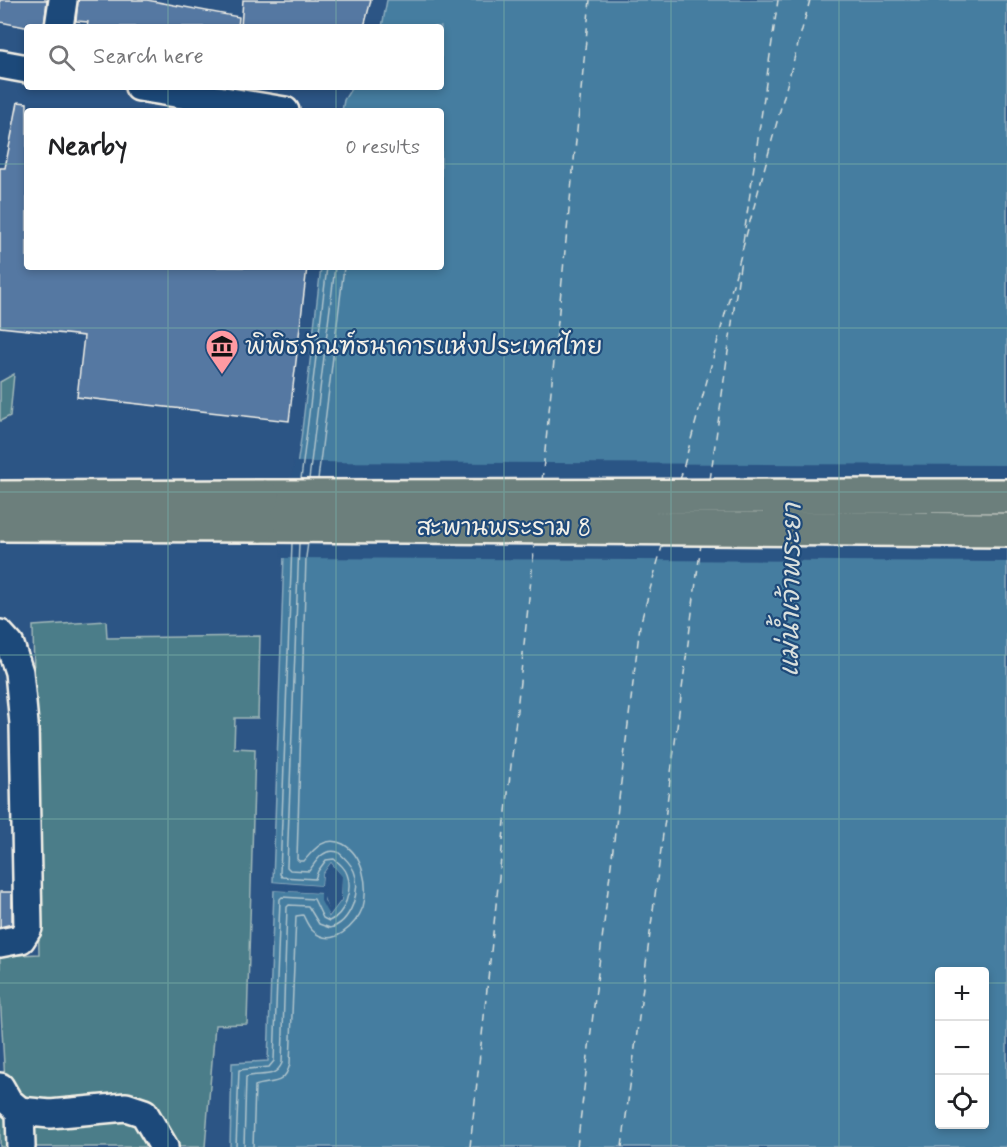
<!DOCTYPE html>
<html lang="en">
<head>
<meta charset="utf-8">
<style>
  body { margin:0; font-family:Mynerve,"Playpen Sans Thai",sans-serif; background:#f2f2f2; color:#202124 }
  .controls { position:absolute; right:18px; bottom:18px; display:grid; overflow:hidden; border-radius:6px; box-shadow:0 3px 9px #0003 }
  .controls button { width:54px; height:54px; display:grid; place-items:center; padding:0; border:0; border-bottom:2px solid #e0e0e0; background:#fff; color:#202124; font:30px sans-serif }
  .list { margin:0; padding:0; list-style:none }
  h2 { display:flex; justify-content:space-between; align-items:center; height:78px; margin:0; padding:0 24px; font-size:26px }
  h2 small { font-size:20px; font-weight:400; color:#757577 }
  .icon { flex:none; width:33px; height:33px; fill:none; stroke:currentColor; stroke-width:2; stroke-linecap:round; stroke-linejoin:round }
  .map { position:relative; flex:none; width:1007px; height:1147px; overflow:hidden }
  .search { position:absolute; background:#fff; box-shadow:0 3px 9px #0003; left:24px; top:24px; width:420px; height:66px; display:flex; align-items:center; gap:15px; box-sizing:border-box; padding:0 21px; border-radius:6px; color:#757577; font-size:22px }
  .panel { position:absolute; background:#fff; box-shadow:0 3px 9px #0003; left:24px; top:108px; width:420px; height:162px; border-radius:6px }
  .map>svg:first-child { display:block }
  .green { fill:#4b7d89; stroke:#a0b7b8; stroke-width:1.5 }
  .water { fill:#457da0; stroke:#8babbd; stroke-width:1.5; fill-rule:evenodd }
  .pier { fill:#2c5585 }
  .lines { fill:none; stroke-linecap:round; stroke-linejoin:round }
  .shore { stroke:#aec3cb; stroke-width:1.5 }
  .ferry { stroke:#dae0dd; stroke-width:1.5; stroke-dasharray:8 6; stroke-linecap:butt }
  .building { fill:#5478a2; stroke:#f4f1e8; stroke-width:1.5 }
  .minor-casing { stroke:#f4f1e8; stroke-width:32 }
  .major-casing { stroke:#f4f1e8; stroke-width:38 }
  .minor { stroke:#1f4a7a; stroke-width:27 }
  .major { stroke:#6c7f7c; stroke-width:33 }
  .major-bridge-casing { stroke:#f4f1e8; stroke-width:38; stroke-linecap:butt }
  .major-bridge { stroke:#6c7f7c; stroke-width:33 }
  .grid { fill:none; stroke:#76ada5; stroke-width:1.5; stroke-opacity:0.55 }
  .labels { text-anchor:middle; stroke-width:4.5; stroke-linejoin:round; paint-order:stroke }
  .poi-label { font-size:24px; fill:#f4f1e8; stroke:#1f4a7a; text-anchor:start }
  .street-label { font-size:24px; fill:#f4f1e8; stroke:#1f4a7a }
  .water-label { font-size:26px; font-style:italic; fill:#dae0dd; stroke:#1f4a7a }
</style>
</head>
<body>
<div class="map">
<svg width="1007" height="1147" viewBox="0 0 1007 1147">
  <rect width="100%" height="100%" fill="#2c5585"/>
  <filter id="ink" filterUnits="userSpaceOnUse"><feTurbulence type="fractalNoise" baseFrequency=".0167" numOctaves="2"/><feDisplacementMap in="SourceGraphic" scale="12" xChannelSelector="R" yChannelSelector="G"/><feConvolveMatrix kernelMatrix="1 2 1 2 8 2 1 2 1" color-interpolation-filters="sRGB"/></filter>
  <g filter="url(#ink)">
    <path class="green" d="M 14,374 L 10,416 L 0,421 L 0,382 Z
      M 106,621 L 107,638 L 260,636 L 258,718 L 235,718 L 234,748 L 255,749 L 247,1024 L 215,1025 L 205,1147 L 175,1147 L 158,1112 L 27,1103 L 5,1082 L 0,994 L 0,956 L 39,954 L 33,626 Z
      M 0,1104 L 130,1114 L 147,1141 L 147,1147 L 0,1147 Z"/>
    <path class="water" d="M 387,0 L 1007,0 L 1007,1147 L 230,1147 L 232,1063 L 268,1061 L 274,890 L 322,893 L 329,916 L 341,900 L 341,876 L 331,863 L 323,874 L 322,886 L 273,882 L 284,555 L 301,439 L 321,267 L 441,267 L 441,111 L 342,111 L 344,100 L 352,87 L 441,87 L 441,27 L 382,27 ZM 940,972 L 984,972 L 984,1124 L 940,1124 Z"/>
    <path class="pier" d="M 294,462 L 1007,465 L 1007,562 L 281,558 Z
      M 331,863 L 342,876 L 341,900 L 329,916 L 321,901 L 321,893 L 271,890 L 273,887 L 323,890 L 325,893 L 324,900 L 329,911 L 338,899 L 338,877 L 331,868 L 326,875 L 325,886 L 323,889 L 273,885 L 270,882 L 322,886 L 323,874 Z"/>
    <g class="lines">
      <path class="shore" d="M 301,479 L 327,267
        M 309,479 L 335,267
        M 318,479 L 344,267
        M 236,1147 L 239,1070 L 269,1067 L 274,1061 L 280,899 L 282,897 L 314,899 L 323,918 L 329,921 C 345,915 353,889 347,874 C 345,868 338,862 334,859 L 326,860 L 318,871 L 315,879 L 282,877 L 280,874 L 292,543
        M 244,1147 L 246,1077 C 259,1072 275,1080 282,1063 L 287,907 L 289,905 L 308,906 L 319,924 L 330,928 C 351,923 362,889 354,871 C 351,864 344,857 338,852 C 323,848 317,860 309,871 L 290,870 L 287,867 L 299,543
        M 253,1147 L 255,1086 C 271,1080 284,1087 290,1064 L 296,916 L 303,915 C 306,921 308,927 313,931 C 332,949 356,926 363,907 C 369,886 363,855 343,844 C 325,835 314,849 304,861 L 299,861 L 297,859 L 306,557 L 308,543"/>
      <path class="ferry" d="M 743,242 L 778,0
        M 680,480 L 810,0
        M 710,480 L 741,259
        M 542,481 L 590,0
        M 470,1147 L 535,542
        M 577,1147 L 640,625 L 663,543
        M 622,1147 L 701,544"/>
    </g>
    <path class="building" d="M 0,0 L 47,0 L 44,27 L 25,27 L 0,22 Z
      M 78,0 L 147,0 L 239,17 L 238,27 L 87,27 L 88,22 L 76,21 Z
      M 243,0 L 371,0 L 364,27 L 241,27 Z
      M 18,102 L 27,103 L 27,267 L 307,267 L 289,421 L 77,397 L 84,336 L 0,327 L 0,168 L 5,168 Z
      M 0,892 L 12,892 L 12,924 L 0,927 Z"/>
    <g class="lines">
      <defs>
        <path id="minor" d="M 59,27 L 63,0
          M 0,64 L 27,69
          M 139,87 L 285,111
          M 0,634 L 10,645 L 19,672 L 24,724 L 28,928 L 21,939 L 0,943
          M 0,1087 L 8,1101 L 20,1111 L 50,1114 L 126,1107 L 144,1113 L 164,1147
          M 20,1111 L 21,1147"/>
        <path id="major" d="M 263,497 L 1007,496
          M 260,525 L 1007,530"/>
      </defs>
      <use href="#minor" class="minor-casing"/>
      <use href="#major" class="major-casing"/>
      <use href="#minor" class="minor"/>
      <use href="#major" class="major"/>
      <defs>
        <path id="major-bridge" d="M 0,498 L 263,497
          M 0,524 L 260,525"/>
      </defs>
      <use href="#major-bridge" class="major-bridge-casing"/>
      <use href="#major-bridge" class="major-bridge"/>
    </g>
  </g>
  <path class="grid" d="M 168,0 L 168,27M 336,0 L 336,27M 504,0 L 504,1147M 671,0 L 671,1147M 839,0 L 839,1147M 168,87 L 168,111M 336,87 L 336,111M 0,164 L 27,164M 441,164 L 1007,164M 168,267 L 168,1147M 336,267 L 336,1147M 0,328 L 1007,328M 0,492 L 1007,492M 0,655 L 1007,655M 0,819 L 1007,819M 0,983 L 940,983M 984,983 L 1007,983"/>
  <defs>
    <symbol id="museum-pin" viewBox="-11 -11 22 30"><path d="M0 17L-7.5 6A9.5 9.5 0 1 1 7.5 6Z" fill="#ff9aa2" stroke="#1f4a7a"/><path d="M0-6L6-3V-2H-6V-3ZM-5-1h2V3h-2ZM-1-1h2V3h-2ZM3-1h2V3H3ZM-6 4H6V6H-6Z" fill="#111"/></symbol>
  </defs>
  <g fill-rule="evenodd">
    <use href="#museum-pin" x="203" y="327" width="38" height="52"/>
  </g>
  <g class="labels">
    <g class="poi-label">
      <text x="245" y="354">พิพิธภัณฑ์ธนาคารแห่งประเทศไทย</text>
    </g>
    <g class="street-label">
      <text x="504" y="535">สะพานพระราม 8</text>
    </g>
    <g class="water-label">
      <text transform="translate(790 590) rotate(-89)" y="9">แม่น้ำเจ้าพระยา</text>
    </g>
  </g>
</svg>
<div class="controls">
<button>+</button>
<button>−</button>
<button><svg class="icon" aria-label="locate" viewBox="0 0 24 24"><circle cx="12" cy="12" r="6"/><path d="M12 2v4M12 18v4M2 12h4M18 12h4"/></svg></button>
</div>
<div class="search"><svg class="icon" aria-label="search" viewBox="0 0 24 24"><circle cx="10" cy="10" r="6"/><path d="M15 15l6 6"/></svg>Search here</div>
<section class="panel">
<h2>Nearby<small>0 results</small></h2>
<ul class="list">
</ul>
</section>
</div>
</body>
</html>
